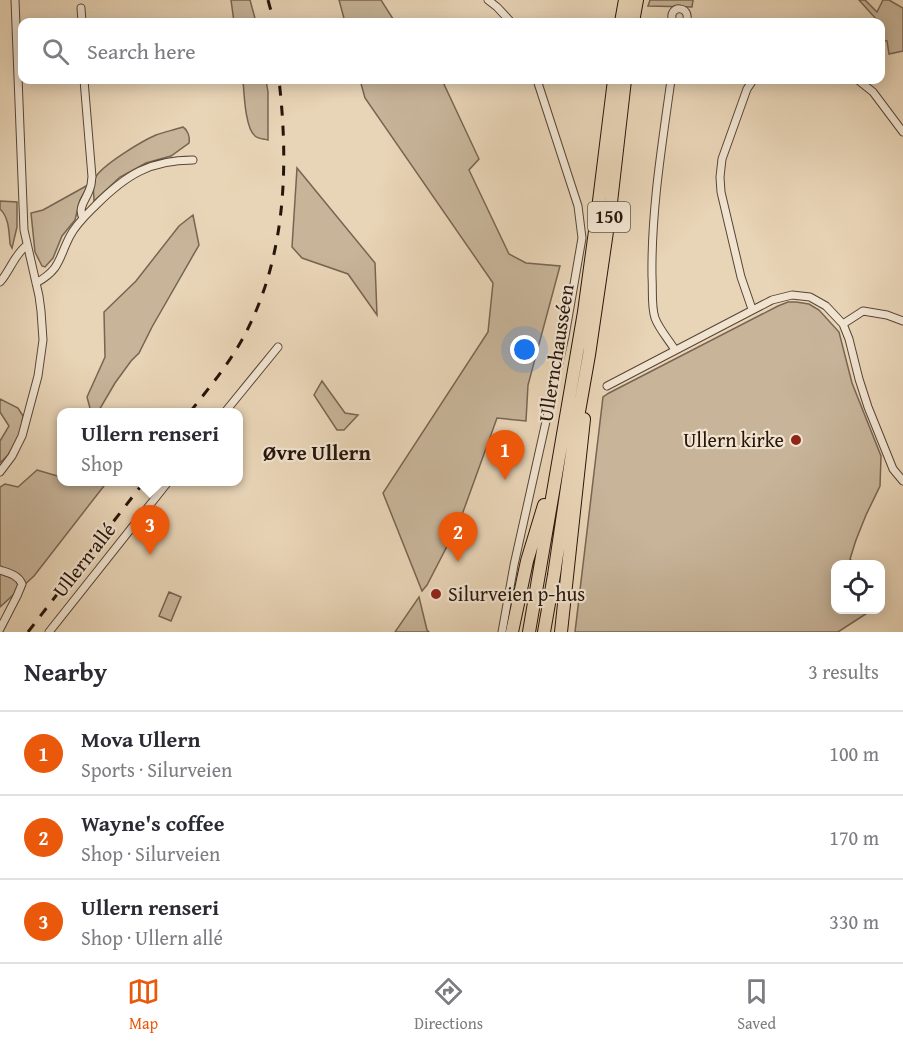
<!DOCTYPE html>
<html lang="en">
<head>
<meta charset="utf-8">
<style>
  body { margin:0; font-family:"Gentium Book Plus",serif; background:#f2f2f3; color:#2b2b33 }
  .controls { position:absolute; right:18px; bottom:18px; display:grid; overflow:hidden; border-radius:12px; box-shadow:0 3px 15px #0003 }
  .controls button { width:54px; height:54px; display:grid; place-items:center; padding:0; border:0; border-bottom:2px solid #e1e1e2; background:#fff; color:#2b2b33; font:30px sans-serif }
  .you { position:absolute; left:525px; top:350px; width:21px; height:21px; margin:-15px; border:4px solid #fff; border-radius:50%; background:#1a73e8; box-shadow:0 0 0 9px #1a73e833 }
  .badge { display:grid; place-items:center; width:39px; height:39px; border-radius:50%; background:#ea580c; color:#fff; font-size:20px; font-weight:700 }
  .pin { position:absolute; translate:-50% -50px; filter:drop-shadow(0 2px 3px #0008) }
  .pin::after { content:''; position:absolute; top:32px; width:21px; height:18px; background:inherit; clip-path:polygon(0 0,100% 0,50% 100%) }
  .popup { position:absolute; left:57px; top:408px; width:186px; height:78px; box-sizing:border-box; display:grid; place-content:center; border-radius:12px; background:#fff; filter:drop-shadow(0 2px 4px #0005); font-size:20px; white-space:nowrap; color:#7c7c81 }
  .popup b { font-size:22px; color:#2b2b33 }
  .popup::after { content:''; position:absolute; left:50%; top:100%; margin-left:-12px; border:12px solid transparent; border-top-color:#fff }
  .list { margin:0; padding:0; list-style:none }
  h2 { display:flex; justify-content:space-between; align-items:center; height:78px; margin:0; padding:0 24px; font-size:26px }
  h2 small { font-size:20px; font-weight:400; color:#7c7c81 }
  .list li { display:grid; grid-template-columns:39px 1fr auto; gap:18px; align-items:center; box-sizing:border-box; height:84px; padding:0 24px; border-top:2px solid #e1e1e2 }
  .list b { display:block; font-size:22px; white-space:nowrap }
  .list p { margin:0; font-size:20px; white-space:nowrap; color:#7c7c81 }
  .list em { font-size:20px; font-style:normal; color:#7c7c81 }
  .icon { flex:none; width:33px; height:33px; fill:none; stroke:currentColor; stroke-width:2; stroke-linecap:round; stroke-linejoin:round }
  .map { position:relative; flex:none; width:903px; height:632px; overflow:hidden }
  .search { position:absolute; background:#fff; box-shadow:0 3px 15px #0003; left:18px; right:18px; top:18px; height:66px; display:flex; align-items:center; gap:15px; box-sizing:border-box; padding:0 21px; border-radius:12px; color:#7c7c81; font-size:22px }
  .sheet { height:330px; background:#fff }
  nav { display:flex; justify-content:space-around; align-items:center; box-sizing:border-box; height:84px; border-top:2px solid #e1e1e2; background:#fff; font-size:16px; color:#7c7c81 }
  nav a { display:grid; justify-items:center; gap:3px }
  nav .on { color:#ea580c }
  .map>svg:first-child { display:block }
  .green { fill:#c7b499; stroke:#786452; stroke-width:1.5 }
  .lines { fill:none; stroke-linecap:round; stroke-linejoin:round }
  .minor-casing { stroke:#584535; stroke-width:9 }
  .trunk-casing { stroke:#28150a; stroke-width:14 }
  .minor { stroke:#f0e3d0; stroke-width:7 }
  .trunk { stroke:#e8d4b6; stroke-width:12 }
  .rail { stroke:#28150a; stroke-width:3; stroke-dasharray:10 10; stroke-linecap:butt }
  .poi-dot { fill:#8f2418; stroke:#f0e3d0; stroke-width:2 }
  .labels { text-anchor:middle; stroke-width:4.5; stroke-linejoin:round; paint-order:stroke }
  .shield { fill:#f0e3d0; stroke:#645345; stroke-width:1.5 }
  .shield-label { font-size:18px; font-weight:bold; fill:#28150a }
  .street-label { font-size:20px; fill:#28150a; stroke:#f0e3d0 }
  .poi-label { font-size:20px; fill:#28150a; stroke:#f0e3d0; text-anchor:end }
  .neighbourhood-label { font-size:21px; font-weight:bold; fill:#28150a; stroke:#f0e3d0 }
</style>
</head>
<body>
<div class="map">
<svg width="903" height="632" viewBox="0 0 903 632">
  <rect width="100%" height="100%" fill="#e8d4b6"/>
  <filter id="stains"><feTurbulence type="fractalNoise" baseFrequency=".00333" numOctaves="4"/><feColorMatrix values="0 0 0 0 .2 0 0 0 0 .09 0 0 0 0 .02 0 0 0 .5 -.17"/></filter>
  <radialGradient id="worn" r=".72"><stop offset=".6" stop-color="#630" stop-opacity="0"/><stop offset="1" stop-color="#630" stop-opacity=".3"/></radialGradient>
  <path class="green" d="M 231,0 L 250,0 L 256,22 L 234,22 Z
    M 339,0 L 381,0 L 395,22 L 345,22 Z
    M 650,0 L 693,0 L 692,7 L 648,6 Z
    M 859,0 L 865,0 L 877,12 L 883,0 L 889,0 L 903,8 L 903,51 L 889,54 L 887,41 L 881,40 L 880,22 L 876,22 L 877,20 Z
    M 243,80 L 266,80 L 268,92 L 268,140 C 264,139 258,139 255,136 C 245,128 244,92 243,80 Z
    M 360,80 L 442,80 L 479,159 L 469,170 L 509,254 L 526,263 L 560,266 L 528,385 L 526,421 L 497,418 L 459,523 L 427,585 L 422,591 L 383,493 L 488,332 L 493,283 L 365,98 Z
    M 183,127 C 188,130 190,137 189,143 L 171,156 L 146,163 L 120,177 L 94,201 C 94,194 92,185 95,178 C 102,165 142,141 156,135 C 164,132 174,130 183,127 Z
    M 297,168 L 375,263 L 377,315 L 348,274 L 302,258 L 292,247 Z
    M 88,185 L 80,200 L 75,220 L 62,236 L 53,258 L 45,267 L 42,266 L 35,252 L 31,213 L 43,210 Z
    M 0,201 L 17,202 L 17,227 L 12,248 L 10,244 C 9,232 9,217 0,209 Z
    M 193,215 L 199,245 L 152,327 L 139,353 L 131,361 L 115,383 L 98,412 L 91,412 L 87,397 L 105,357 L 104,312 L 136,281 L 179,226 Z
    M 788,302 L 796,302 L 809,304 L 819,310 L 839,332 L 852,383 L 881,456 L 880,486 L 866,515 L 856,540 L 850,559 L 855,564 L 836,564 L 836,610 L 872,610 L 838,632 L 575,632 L 603,397 L 609,393 L 778,306 Z
    M 322,381 L 345,413 L 358,415 L 344,430 L 337,430 L 314,395 Z
    M 0,399 L 18,408 L 23,416 L 20,436 L 8,455 L 0,463 L 0,441 L 9,426 L 0,412 Z
    M 37,470 L 61,477 L 62,482 L 107,482 L 34,576 L 0,607 L 0,487 L 5,484 L 18,487 Z
    M 169,592 L 181,597 L 171,621 L 159,616 Z
    M 419,597 L 427,630 L 429,632 L 395,632 Z"/>
  <g class="lines">
    <defs>
      <path id="minor" d="M 488,0 L 497,7 L 511,22
        M 81,8 L 82,22
        M 673,22 C 666,4 693,5 686,22
        M 671,80 C 662,145 651,211 652,277 C 653,290 651,306 655,318 C 659,329 669,340 675,350
        M 858,80 L 873,92 L 903,132
        M 83,218 C 77,207 87,199 90,188 C 92,184 91,181 92,177 L 84,80
        M 0,282 C 10,271 14,255 27,245
        M 36,283 C 61,269 58,259 70,236 C 76,224 87,214 96,205 C 126,175 150,160 193,160
        M 752,309 L 741,277 L 721,192 L 720,177 L 722,159 L 747,89 L 753,80
        M 843,324 L 863,311 L 887,315 L 903,321
        M 607,386 L 772,300 L 792,295 L 810,297 L 826,306 L 843,324 L 849,339 L 859,379 L 868,407 L 893,469 L 903,481
        M 225,412 L 278,347
        M 0,472 L 12,456 L 22,436 L 38,376 L 43,340 L 41,311 L 39,296 L 24,230 L 15,0
        M 0,570 C 9,573 18,575 22,584 L 17,596 L 0,629
        M 49,632 L 168,482
        M 502,632 L 514,565 L 565,336 L 582,238 L 578,206 L 537,80"/>
      <path id="trunk" d="M 621,22 L 625,0
        M 633,22 L 637,0
        M 512,632 L 527,561 L 544,505
        M 529,632 L 584,312 L 598,209 L 614,80
        M 544,632 L 554,575 L 574,440 L 589,355 L 610,211 L 625,80
        M 561,632 L 584,419"/>
    </defs>
    <use href="#minor" class="minor-casing"/>
    <use href="#trunk" class="trunk-casing"/>
    <use href="#minor" class="minor"/>
    <use href="#trunk" class="trunk"/>
    <path class="rail" d="M 268,0 L 274,22
      M 190,412 C 209,388 228,365 243,338 C 286,259 289,167 279,80
      M 28,632 L 144,482"/>
  </g>
  <g class="poi-dot">
    <circle cx="796" cy="440" r="6"/>
    <circle cx="436" cy="594" r="6"/>
  </g>
  <g class="labels">
    <rect class="shield" x="588" y="202" width="42" height="30" rx="4.5"/>
    <g class="shield-label">
      <text x="609" y="223">150</text>
    </g>
    <g class="street-label">
      <text transform="translate(556 353) rotate(-81)" y="7">Ullernchausséen</text>
      <text transform="translate(84 560) rotate(-52)" y="7">Ullern allé</text>
    </g>
    <g class="poi-label">
      <text x="784" y="447">Ullern kirke</text>
      <text x="448" y="601" text-anchor="start">Silurveien p-hus</text>
    </g>
    <g class="neighbourhood-label">
      <text x="317" y="460">Øvre Ullern</text>
    </g>
  </g>
  <rect width="100%" height="100%" filter="url(#stains)"/>
  <rect width="100%" height="100%" fill="url(#worn)"/>
</svg>
<div class="controls">
<button><svg class="icon" aria-label="locate" viewBox="0 0 24 24"><circle cx="12" cy="12" r="6"/><path d="M12 2v4M12 18v4M2 12h4M18 12h4"/></svg></button>
</div>
<div class="you"></div>
<div class="pin badge" style="left:505px;top:480px">1</div>
<div class="pin badge" style="left:458px;top:562px">2</div>
<div class="pin badge" style="left:150px;top:555px">3</div>
<div class="popup"><b>Ullern renseri</b>Shop</div>
<div class="search"><svg class="icon" aria-label="search" viewBox="0 0 24 24"><circle cx="10" cy="10" r="6"/><path d="M15 15l6 6"/></svg>Search here</div>
</div>
<section class="sheet">
<h2>Nearby<small>3 results</small></h2>
<ul class="list">
<li><span class="badge">1</span><div><b>Mova Ullern</b><p>Sports · Silurveien</p></div><em>100 m</em></li>
<li><span class="badge">2</span><div><b>Wayne's coffee</b><p>Shop · Silurveien</p></div><em>170 m</em></li>
<li><span class="badge">3</span><div><b>Ullern renseri</b><p>Shop · Ullern allé</p></div><em>330 m</em></li>
</ul>
</section>
<nav>
<a class="on"><svg class="icon" aria-label="map" viewBox="0 0 24 24"><path d="M3 6l6-2 6 2 6-2v14l-6 2-6-2-6 2zM9 4v14M15 6v14"/></svg>Map</a>
<a><svg class="icon" aria-label="directions" viewBox="0 0 24 24"><path d="M12 3l9 9-9 9-9-9zM9 14v-3h6M13 9l2 2-2 2"/></svg>Directions</a>
<a><svg class="icon" aria-label="saved" viewBox="0 0 24 24"><path d="M7 4h10v16l-5-4-5 4z"/></svg>Saved</a>
</nav>
</body>
</html>
